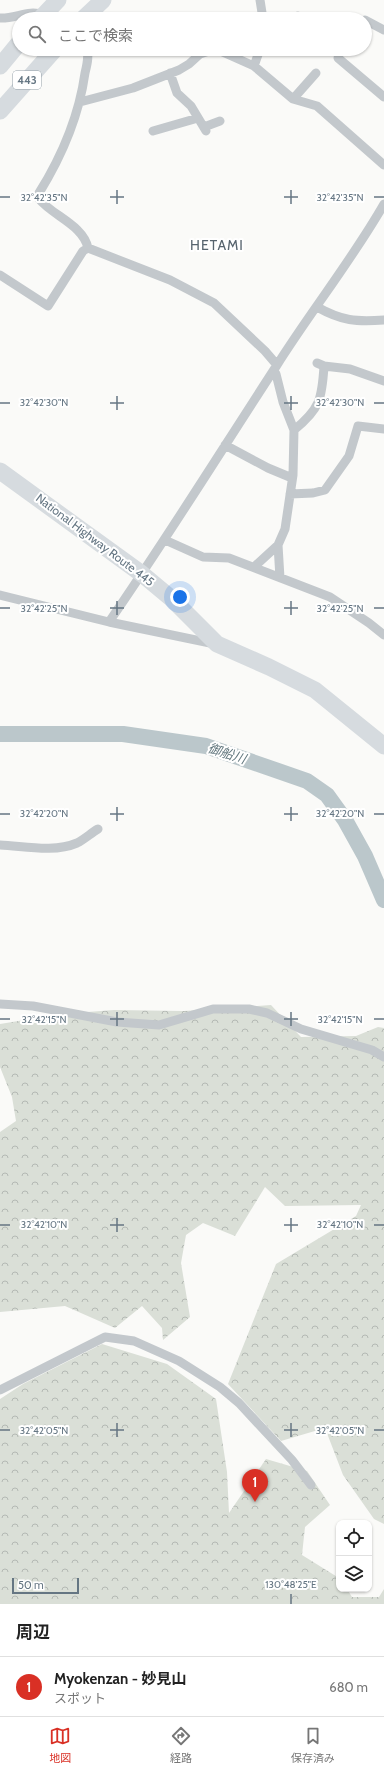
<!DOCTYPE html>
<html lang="ja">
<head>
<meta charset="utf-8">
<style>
  body { margin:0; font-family:Cabin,"Noto Sans JP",sans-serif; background:#f6f6f6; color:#222 }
  .controls { position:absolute; right:12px; bottom:12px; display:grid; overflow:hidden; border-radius:8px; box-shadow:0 1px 3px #0004 }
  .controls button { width:36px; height:36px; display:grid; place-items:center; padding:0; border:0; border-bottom:1px solid #e0e0e0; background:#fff; color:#222; font:20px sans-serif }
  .scale { position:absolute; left:12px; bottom:10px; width:67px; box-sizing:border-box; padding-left:4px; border:2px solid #657683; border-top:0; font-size:11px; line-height:14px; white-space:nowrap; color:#657683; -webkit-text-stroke:3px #fff; paint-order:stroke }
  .you { position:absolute; left:180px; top:597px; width:14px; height:14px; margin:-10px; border:3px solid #fff; border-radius:50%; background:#1a73e8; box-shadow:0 0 0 6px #1a73e833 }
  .badge { display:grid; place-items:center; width:26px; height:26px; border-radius:50%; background:#d93025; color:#fff; font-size:13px; font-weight:700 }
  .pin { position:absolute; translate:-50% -33px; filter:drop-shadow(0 1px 2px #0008) }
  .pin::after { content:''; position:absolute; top:21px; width:14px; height:12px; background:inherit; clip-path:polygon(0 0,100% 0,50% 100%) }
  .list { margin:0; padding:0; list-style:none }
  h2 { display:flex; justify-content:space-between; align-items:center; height:52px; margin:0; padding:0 16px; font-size:17px }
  h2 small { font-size:13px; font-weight:400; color:#767676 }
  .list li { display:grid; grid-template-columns:26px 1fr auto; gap:12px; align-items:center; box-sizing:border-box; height:60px; padding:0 16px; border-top:1px solid #e0e0e0 }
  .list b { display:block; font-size:15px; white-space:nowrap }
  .list p { margin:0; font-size:13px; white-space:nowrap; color:#767676 }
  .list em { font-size:13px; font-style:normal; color:#767676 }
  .icon { flex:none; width:22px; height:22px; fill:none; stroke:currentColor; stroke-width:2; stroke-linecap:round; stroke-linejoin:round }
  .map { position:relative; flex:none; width:384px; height:1604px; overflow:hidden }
  .search { position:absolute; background:#fff; box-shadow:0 1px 3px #0004; left:12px; right:12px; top:12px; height:44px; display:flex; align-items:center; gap:10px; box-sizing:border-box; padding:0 14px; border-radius:22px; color:#767676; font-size:15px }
  .sheet { height:112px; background:#fff }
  nav { display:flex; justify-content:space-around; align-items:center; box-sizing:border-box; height:56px; border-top:1px solid #e0e0e0; background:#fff; font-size:11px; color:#767676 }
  nav a { display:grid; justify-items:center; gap:2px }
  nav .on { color:#d93025 }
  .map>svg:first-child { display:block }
  .forest { fill:url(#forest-crowns) }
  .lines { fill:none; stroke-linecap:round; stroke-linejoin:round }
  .river { stroke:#bbc7cb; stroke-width:16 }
  .street { stroke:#c3c8cc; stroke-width:9 }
  .highway { stroke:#d6dbdf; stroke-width:17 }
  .ticks { fill:none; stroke:#657683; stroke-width:1.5 }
  .labels { text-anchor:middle; stroke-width:4; stroke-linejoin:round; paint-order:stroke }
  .shield { fill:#fff; stroke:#939fa8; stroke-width:1 }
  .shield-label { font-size:11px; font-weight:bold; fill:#657683 }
  .street-label { font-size:12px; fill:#657683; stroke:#fff }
  .water-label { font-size:13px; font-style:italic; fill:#60757c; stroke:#fff }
  .quarter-label { font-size:14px; letter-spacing:1px; fill:#57646e; stroke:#fff }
  .ticks-label { font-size:10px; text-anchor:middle; fill:#657683; stroke:#fff; stroke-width:4; stroke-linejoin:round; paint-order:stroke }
</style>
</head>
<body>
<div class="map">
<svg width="384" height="1604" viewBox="0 0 384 1604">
  <defs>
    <pattern id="forest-crowns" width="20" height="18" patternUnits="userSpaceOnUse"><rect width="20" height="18" fill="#dadfd7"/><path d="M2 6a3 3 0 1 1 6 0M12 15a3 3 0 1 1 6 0" fill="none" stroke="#b4b9b4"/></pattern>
  </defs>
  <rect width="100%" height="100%" fill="#fafaf8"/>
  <path class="forest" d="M 271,1005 L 301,1037 L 356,1036 L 378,1027 L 384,1028 L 384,1524 L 374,1519 L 343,1475 L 325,1428 L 281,1441 L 228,1384 L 276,1264 L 356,1216 L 361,1205 L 285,1206 L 265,1187 L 235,1236 L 203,1223 L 186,1235 L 181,1263 L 190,1317 L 163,1340 L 162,1328 L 142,1306 L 115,1328 L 65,1306 L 0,1312 L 0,1132 L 16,1121 L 12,1097 L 0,1067 L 0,1024 L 61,1014 L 114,1010 L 184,1011 Z
    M 102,1344 L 167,1364 L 216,1399 L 227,1472 L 229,1513 L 266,1459 L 307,1471 L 330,1505 L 305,1527 L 302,1555 L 339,1578 L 339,1589 L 347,1589 L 352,1597 L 379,1597 L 384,1589 L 384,1604 L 0,1604 L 0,1399 L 23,1384 Z"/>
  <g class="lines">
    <path class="river" d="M 0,734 L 123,734 L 206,746 L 307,781 L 327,795 L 345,820 L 365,856 L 384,900"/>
    <path class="street" d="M 260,0 L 263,19
      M 0,18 C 15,19 29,9 43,15
      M 290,19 L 298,16
      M 365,20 L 384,30
      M 87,49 C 89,57 87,65 85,73 C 79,116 62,156 39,193 L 39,199 C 53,216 83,225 88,248 L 170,280 L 214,303 L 265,351 L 277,365
      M 338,58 L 384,97
      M 254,66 L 260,49
      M 170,73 L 177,93 L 191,106 L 206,131
      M 293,99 L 316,73
      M 80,102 L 133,88 L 179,70 L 189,64 L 200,54 L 209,51 L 218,50 L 254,66 L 293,99 L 317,106 L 384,165
      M 204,127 L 220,121
      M 153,131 L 198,118
      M 0,275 L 48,306 L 83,251 L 88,248
      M 317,307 C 342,321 356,322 384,320
      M 317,363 L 324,366 L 350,369 L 384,381
      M 273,371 L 276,374 L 283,402 L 294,430 L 293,475 L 285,529 L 278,545 L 280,578
      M 294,430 C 320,409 322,399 324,366
      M 225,445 L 268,468 L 292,478
      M 290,494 L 313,493 L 325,490 L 349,456 L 358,426 L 384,429
      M 165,540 L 203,557 L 229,558 L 330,597 L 369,623 L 384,635
      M 254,567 L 278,545
      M 0,595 L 109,622 L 215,644
      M 109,622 C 167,538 221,451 277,365 C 311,311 352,260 384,204
      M 0,845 C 24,846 54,853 77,843 C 85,839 91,833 98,829
      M 0,1004 L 33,1006 L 117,1022 L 159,1025 L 213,1009 L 249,1009 L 267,1013 L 301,1029 L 372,1050 L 384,1057
      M 0,1390 L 105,1337 L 134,1341 L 179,1361 L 220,1387 L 239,1403 L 292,1460 L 311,1485"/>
    <path class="highway" d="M 40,19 L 58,0
      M 83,19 L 103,0
      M 0,66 L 19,43
      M 0,111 L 55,49
      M 0,471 L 142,574 L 172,599 L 217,644 L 269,667 L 315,690 L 384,746"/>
  </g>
  <path class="ticks" d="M 117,190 L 117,204M 291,190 L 291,204M 0,197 L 10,197M 110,197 L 124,197M 284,197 L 298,197M 374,197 L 384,197M 117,396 L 117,410M 291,396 L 291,410M 0,403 L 10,403M 110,403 L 124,403M 284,403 L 298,403M 374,403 L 384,403M 117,601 L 117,615M 291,601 L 291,615M 0,608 L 10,608M 110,608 L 124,608M 284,608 L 298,608M 374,608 L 384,608M 117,807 L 117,821M 291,807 L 291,821M 0,814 L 10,814M 110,814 L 124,814M 284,814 L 298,814M 374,814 L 384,814M 117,1012 L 117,1026M 291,1012 L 291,1026M 0,1019 L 10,1019M 110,1019 L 124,1019M 284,1019 L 298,1019M 374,1019 L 384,1019M 117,1218 L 117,1232M 291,1218 L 291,1232M 0,1225 L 10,1225M 110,1225 L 124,1225M 284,1225 L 298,1225M 374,1225 L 384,1225M 117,1423 L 117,1437M 291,1423 L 291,1437M 0,1430 L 10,1430M 110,1430 L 124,1430M 284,1430 L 298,1430M 374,1430 L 384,1430M 291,1594 L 291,1604"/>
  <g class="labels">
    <rect class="shield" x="13" y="71" width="28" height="18" rx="3"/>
    <g class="shield-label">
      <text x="27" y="84">443</text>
    </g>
    <g class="street-label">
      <text transform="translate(95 540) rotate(37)" y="4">National Highway Route 445</text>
    </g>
    <g class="water-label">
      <text transform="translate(227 753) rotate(18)" y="5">御船川</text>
    </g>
    <g class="quarter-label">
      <text x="217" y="250">HETAMI</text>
    </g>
  </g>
  <g class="ticks-label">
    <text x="44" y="201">32°42'35"N</text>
    <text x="340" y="201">32°42'35"N</text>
    <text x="44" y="406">32°42'30"N</text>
    <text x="340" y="406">32°42'30"N</text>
    <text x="44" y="612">32°42'25"N</text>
    <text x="340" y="612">32°42'25"N</text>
    <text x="44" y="817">32°42'20"N</text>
    <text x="340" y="817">32°42'20"N</text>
    <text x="44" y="1023">32°42'15"N</text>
    <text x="340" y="1023">32°42'15"N</text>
    <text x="44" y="1228">32°42'10"N</text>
    <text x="340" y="1228">32°42'10"N</text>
    <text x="44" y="1434">32°42'05"N</text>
    <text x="340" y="1434">32°42'05"N</text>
    <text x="291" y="1588">130°48'25"E</text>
  </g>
</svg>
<div class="controls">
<button><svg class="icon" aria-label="locate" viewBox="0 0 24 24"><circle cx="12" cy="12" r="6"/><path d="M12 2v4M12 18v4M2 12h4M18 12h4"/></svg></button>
<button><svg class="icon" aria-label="layers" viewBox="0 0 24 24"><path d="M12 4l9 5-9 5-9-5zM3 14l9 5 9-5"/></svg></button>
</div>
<div class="scale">50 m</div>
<div class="you"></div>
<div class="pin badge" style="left:255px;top:1502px">1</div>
<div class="search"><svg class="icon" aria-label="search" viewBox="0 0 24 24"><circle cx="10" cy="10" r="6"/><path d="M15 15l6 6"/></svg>ここで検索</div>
</div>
<section class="sheet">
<h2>周辺<small></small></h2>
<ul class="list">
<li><span class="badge">1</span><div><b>Myokenzan - 妙見山</b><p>スポット</p></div><em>680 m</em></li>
</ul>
</section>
<nav>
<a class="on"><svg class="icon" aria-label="map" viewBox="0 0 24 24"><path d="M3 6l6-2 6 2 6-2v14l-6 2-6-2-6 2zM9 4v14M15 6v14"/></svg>地図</a>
<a><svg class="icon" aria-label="directions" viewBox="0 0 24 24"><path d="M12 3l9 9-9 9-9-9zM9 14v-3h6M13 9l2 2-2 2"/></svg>経路</a>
<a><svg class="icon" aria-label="saved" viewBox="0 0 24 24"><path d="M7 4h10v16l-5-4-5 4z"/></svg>保存済み</a>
</nav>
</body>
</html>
